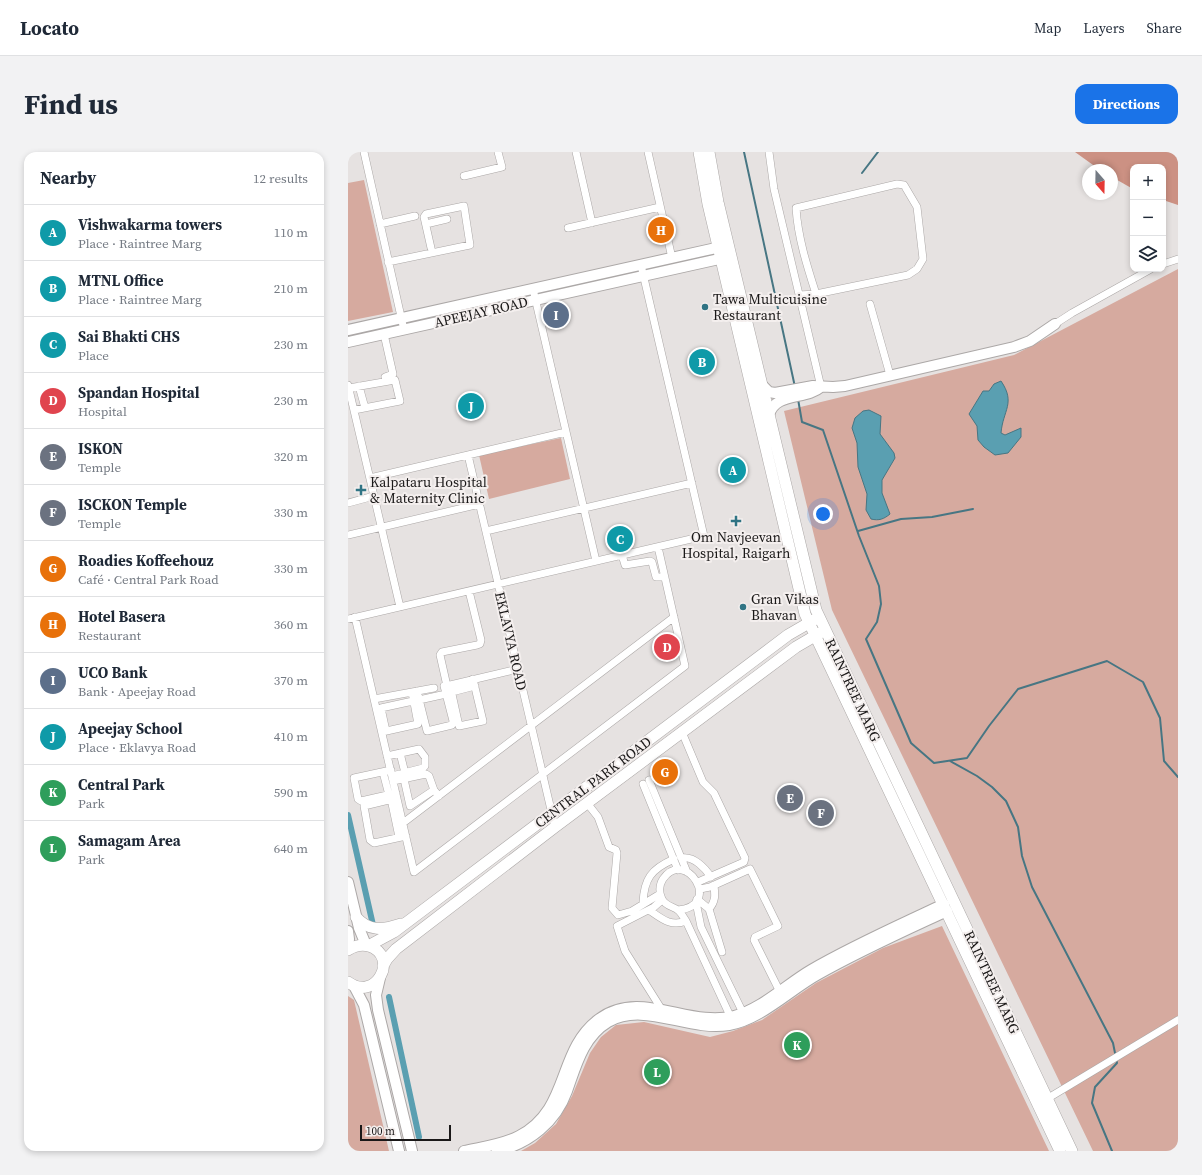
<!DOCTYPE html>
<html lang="en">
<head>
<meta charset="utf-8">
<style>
  body { margin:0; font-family:"Source Serif 4",serif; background:#f2f2f3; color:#1f2937 }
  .controls { position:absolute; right:12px; top:12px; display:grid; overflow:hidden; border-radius:8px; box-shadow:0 2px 6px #0003 }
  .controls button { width:36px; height:36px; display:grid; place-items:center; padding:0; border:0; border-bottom:1px solid #e0e1e3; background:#fff; color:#1f2937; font:20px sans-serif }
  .compass { position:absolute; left:734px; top:12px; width:36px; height:36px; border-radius:50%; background:#fff; box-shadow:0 2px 6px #0003; rotate:160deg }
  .scale { position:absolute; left:12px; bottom:10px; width:91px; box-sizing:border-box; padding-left:4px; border:2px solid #1a1818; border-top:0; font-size:11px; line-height:14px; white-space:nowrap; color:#1a1818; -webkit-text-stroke:3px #f4efee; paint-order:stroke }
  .you { position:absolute; left:475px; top:362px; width:14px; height:14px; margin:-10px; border:3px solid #fff; border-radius:50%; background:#1a73e8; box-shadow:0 0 0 6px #1a73e833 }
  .badge { display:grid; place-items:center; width:26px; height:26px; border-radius:50%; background:#1a73e8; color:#fff; font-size:13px; font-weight:700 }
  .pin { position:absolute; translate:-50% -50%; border:2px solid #fff; box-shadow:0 1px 4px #0006 }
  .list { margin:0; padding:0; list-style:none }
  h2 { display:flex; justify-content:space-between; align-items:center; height:52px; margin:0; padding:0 16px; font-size:17px }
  h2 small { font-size:13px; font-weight:400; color:#747a83 }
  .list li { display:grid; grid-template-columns:26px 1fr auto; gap:12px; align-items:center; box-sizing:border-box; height:56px; padding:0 16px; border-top:1px solid #e0e1e3 }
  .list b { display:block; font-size:15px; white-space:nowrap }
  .list p { margin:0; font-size:13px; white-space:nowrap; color:#747a83 }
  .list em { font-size:13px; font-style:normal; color:#747a83 }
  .icon { flex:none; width:22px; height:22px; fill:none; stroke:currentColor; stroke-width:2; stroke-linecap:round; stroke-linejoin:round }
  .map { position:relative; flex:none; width:830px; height:999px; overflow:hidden; border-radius:12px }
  header { display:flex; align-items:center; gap:24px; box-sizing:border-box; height:56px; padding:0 20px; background:#fff; border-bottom:1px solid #e0e1e3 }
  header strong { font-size:19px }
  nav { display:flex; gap:22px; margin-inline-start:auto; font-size:14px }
  .intro { display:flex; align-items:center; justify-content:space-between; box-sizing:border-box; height:96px; padding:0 24px }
  h1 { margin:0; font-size:28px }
  .button { padding:10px 18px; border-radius:12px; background:#1a73e8; color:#fff; font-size:14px; font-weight:700 }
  main { display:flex; gap:24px; padding:0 24px }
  aside { flex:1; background:#fff; border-radius:12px; box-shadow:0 2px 6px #0003 }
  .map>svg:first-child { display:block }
  .green { fill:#d6aa9f }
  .forest { fill:#cc9183 }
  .water { fill:#5a9fb1; stroke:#477683 }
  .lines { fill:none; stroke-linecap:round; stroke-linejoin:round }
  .stream { stroke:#477683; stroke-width:2 }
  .canal { stroke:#5a9fb1; stroke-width:6 }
  .street-casing { stroke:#aca8a7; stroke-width:8 }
  .secondary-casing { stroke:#aca8a7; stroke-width:12 }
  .primary-casing { stroke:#aca8a7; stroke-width:12 }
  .street { stroke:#fff; stroke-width:7 }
  .secondary { stroke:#fff; stroke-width:10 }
  .primary { stroke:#fff; stroke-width:11 }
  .poi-dot { fill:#307484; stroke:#f4efee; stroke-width:1.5 }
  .labels { text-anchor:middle; stroke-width:4; stroke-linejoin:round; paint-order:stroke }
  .poi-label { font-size:14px; fill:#1a1818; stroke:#f4efee; text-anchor:start }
  .street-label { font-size:14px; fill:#1a1818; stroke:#f4efee }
</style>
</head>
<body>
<header>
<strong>Locato</strong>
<nav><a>Map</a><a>Layers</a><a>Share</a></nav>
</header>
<div class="intro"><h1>Find us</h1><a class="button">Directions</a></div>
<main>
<aside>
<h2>Nearby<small>12 results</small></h2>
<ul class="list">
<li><span class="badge" style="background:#0f9aa8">A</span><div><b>Vishwakarma towers</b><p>Place · Raintree Marg</p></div><em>110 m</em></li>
<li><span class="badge" style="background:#0f9aa8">B</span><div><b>MTNL Office</b><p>Place · Raintree Marg</p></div><em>210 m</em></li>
<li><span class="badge" style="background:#0f9aa8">C</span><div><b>Sai Bhakti CHS</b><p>Place</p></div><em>230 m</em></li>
<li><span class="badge" style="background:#e0444e">D</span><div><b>Spandan Hospital</b><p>Hospital</p></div><em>230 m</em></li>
<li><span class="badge" style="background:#6b7280">E</span><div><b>ISKON</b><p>Temple</p></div><em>320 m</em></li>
<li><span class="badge" style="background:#6b7280">F</span><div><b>ISCKON Temple</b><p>Temple</p></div><em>330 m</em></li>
<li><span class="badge" style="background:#e8710a">G</span><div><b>Roadies Koffeehouz</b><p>Café · Central Park Road</p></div><em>330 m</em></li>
<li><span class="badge" style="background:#e8710a">H</span><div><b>Hotel Basera</b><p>Restaurant</p></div><em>360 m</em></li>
<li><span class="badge" style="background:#5c6f8a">I</span><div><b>UCO Bank</b><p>Bank · Apeejay Road</p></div><em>370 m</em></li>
<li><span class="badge" style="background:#0f9aa8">J</span><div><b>Apeejay School</b><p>Place · Eklavya Road</p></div><em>410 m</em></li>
<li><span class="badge" style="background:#2e9e5b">K</span><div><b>Central Park</b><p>Park</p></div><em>590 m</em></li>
<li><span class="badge" style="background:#2e9e5b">L</span><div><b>Samagam Area</b><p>Park</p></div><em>640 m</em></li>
</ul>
</aside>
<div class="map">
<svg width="830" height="999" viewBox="0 0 830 999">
  <rect width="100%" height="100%" fill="#e6e2e1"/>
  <path class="green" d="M 16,28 L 45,160 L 0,169 L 0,31 Z
    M 830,117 L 830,999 L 745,999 L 484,458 L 436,259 L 666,203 Z
    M 213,286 L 222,327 L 141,347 L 131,303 Z
    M 594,774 L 701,999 L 173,999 L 187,991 L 208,972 L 224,944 L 242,901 L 253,885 L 268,873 L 296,870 L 362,885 L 385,879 L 414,868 L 468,831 L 535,796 Z
    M 0,844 L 6,848 L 41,999 L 0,999 Z"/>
  <path class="forest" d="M 727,0 L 830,0 L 830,53 L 815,48 L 815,15 L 785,15 L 785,37 L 764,25 L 764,18 L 752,18 Z"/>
  <path class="water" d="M 653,229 C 668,251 655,258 653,281 L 657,283 L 673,276 L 673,285 L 660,301 L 647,303 L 636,295 L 630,288 L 629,274 L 621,262 L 635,239 L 641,239 L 646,232 Z
    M 521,258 L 533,264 L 532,282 L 546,301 L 547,306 L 534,328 L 534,341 L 542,362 C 536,367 531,369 523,367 L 518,358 L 519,342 L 510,315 L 509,291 L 504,276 L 507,266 L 515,259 Z"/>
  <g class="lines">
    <path class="stream" d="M 396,0 L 447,235
      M 514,21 L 530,0
      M 450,247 L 454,270 L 475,278 L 511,384 L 531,434 L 533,452 L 529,470 L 518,487 L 563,591 L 586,611 L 619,606 L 641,574 L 670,537 L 759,509 L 795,530 L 812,566 L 816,609 L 830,625
      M 510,379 L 553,367 L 584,365 L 625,357
      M 602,609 L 629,624 L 644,635 L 658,649 L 670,675 L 674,704 L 684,735 L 765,891 L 769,911 L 747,935 L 744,951 L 764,999"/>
    <path class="canal" d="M 0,663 L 25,773
      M 41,845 L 71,985"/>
    <defs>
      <path id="street" d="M 16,0 L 56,178
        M 228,0 L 244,71
        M 300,0 L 324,106
        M 421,0 L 426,37 L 473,235
        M 116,24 L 154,15 L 150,0
        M 32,72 L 67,64
        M 78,72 L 99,67
        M 220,76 L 312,55
        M 40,110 L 122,93 L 116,54 L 78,62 L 76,65 L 83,96
        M 815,112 L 830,107
        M 185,137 L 248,409
        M 451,143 L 468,142 L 560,123 L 569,117 L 575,107 L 569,55 L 556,33 L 549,32 L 448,56 C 450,86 459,114 468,142
        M 522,152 L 542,223
        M 707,172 L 724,161 L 803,117
        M 36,182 L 45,222 L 37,225
        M 0,233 L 52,455
        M 11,234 L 17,256
        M 1,236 L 47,228 L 52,249 L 6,258
        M 120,303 L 207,675
        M 22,326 L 218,280
        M 0,351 L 26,344
        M 138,379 L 344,331
        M 0,383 L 132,352
        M 274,403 L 277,413 L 302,409 L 304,410 L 308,425 L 316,425
        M 7,465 L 66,720 L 337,514 L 310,395
        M 0,467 L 356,384 L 293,113
        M 102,533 L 111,574 L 135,569 L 125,527
        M 98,534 L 170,517
        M 99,534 L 92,503 L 94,500 L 129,493 L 132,492 L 133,488 L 121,439
        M 69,539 L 79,579 L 104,573 L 105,569 L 96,534
        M 104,540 L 127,534
        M 26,547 L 86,536
        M 71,548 L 98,542
        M 38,579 L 33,556 L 65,549
        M 34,580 L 70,572 L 64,540
        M 334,580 L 355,630 L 366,641 L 397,706 L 396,710 L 350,730
        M 52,601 L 57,621
        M 39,604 L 71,597 L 77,605 L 77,614 L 75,616 L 44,624
        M 43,618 L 6,626 L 10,647 L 13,649 L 48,641
        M 35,620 L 41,643
        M 56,627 L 62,654 L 86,638
        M 301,628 L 339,720
        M 45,629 L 78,622 L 81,624 L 86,638 L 91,644
        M 295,632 L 330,718
        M 49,646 L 16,654 L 22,688 L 26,691 L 58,684
        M 43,647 L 51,685
        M 239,651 L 250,665 L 261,695 L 268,698 L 269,701 L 264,756 L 270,763 L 284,759 L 312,742
        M 55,671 L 326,465
        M 334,706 C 346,704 357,716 363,725
        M 352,737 L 362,735 L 402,717 L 430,774 L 407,785 L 406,788 L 431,838
        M 349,747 L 361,757 L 374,800
        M 348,750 L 353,775 L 397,865
        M 295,751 C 296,727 303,717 326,707
        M 361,757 C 368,749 367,743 366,733
        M 301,758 C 314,767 323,775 338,769
        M 330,758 C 376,754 337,695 315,727 C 311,733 311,741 314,747 C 318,755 326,754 331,759 C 334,762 336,766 338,769 L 384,868
        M 314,858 L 277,799 L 269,774 L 306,755 L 314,748
        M 697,948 L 830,868"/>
      <path id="secondary" d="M 0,178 L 377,94
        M 0,190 L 380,105
        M 414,233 L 421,240 L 427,241 L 465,234 L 485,235 L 497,234 L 666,195 L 682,189 L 707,172
        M 421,263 C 427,240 458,248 473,235
        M 0,730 L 11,776 L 18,793
        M 0,779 L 1,787 L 0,797
        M 32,826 L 28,843 L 30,858 L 64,999
        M 6,834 L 16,853 L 51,999
        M 116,999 C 134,995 154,993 171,984 C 223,957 208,899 251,867 C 292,836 341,876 386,864 C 412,858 439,832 463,818 C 506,793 552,773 596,752
        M 149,999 C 181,992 208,970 219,939 C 228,914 235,885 260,870 C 296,849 340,880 381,873 C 412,868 442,838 469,823 C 511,799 556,779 599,759"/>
      <path id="primary" d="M 351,0 L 360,52 L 457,462 L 712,999
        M 361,0 L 370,50 L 468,458 L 724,999
        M 8,765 C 21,780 35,778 53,772
        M 20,794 L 46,780 L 440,483 L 466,468
        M 0,798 C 6,794 13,792 21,794 C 52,804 28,851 0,830
        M 35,814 L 39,807 L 48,797 L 207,675 L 448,495 L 472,481"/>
    </defs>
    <use href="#street" class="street-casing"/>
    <use href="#secondary" class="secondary-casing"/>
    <use href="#primary" class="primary-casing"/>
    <use href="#street" class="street"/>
    <use href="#secondary" class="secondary"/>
    <use href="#primary" class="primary"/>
  </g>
  <g class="poi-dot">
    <circle cx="357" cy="155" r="4"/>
    <path d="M11 332h4v4h4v4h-4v4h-4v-4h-4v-4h4z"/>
    <path d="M386 363h4v4h4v4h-4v4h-4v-4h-4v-4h4z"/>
    <circle cx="395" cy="455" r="4"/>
  </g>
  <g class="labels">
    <g class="poi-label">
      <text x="365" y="152">Tawa Multicuisine<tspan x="365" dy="16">Restaurant</tspan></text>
      <text x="22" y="335">Kalpataru Hospital<tspan x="22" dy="16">&amp; Maternity Clinic</tspan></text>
      <text x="388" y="390" text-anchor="middle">Om Navjeevan<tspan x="388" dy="16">Hospital, Raigarh</tspan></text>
      <text x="403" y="452">Gran Vikas<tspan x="403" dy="16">Bhavan</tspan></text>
    </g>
    <g class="street-label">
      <text transform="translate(133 160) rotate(-13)" y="5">APEEJAY ROAD</text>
      <text transform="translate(163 489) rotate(77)" y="5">EKLAVYA ROAD</text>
      <text transform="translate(505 538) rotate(65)" y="5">RAINTREE MARG</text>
      <text transform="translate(245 630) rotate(-37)" y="5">CENTRAL PARK ROAD</text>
      <text transform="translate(644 830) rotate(65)" y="5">RAINTREE MARG</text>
    </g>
  </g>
</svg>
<div class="controls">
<button>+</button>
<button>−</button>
<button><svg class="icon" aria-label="layers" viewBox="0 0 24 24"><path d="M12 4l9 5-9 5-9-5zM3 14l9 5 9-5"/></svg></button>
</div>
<svg class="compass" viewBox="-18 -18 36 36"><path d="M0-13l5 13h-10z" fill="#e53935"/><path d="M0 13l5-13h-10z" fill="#747a83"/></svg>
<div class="scale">100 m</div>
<div class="you"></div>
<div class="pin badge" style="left:385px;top:318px;background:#0f9aa8">A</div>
<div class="pin badge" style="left:354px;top:210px;background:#0f9aa8">B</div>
<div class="pin badge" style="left:272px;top:387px;background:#0f9aa8">C</div>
<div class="pin badge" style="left:319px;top:495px;background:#e0444e">D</div>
<div class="pin badge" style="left:442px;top:646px;background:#6b7280">E</div>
<div class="pin badge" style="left:473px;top:661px;background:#6b7280">F</div>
<div class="pin badge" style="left:317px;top:620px;background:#e8710a">G</div>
<div class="pin badge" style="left:313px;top:78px;background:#e8710a">H</div>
<div class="pin badge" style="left:208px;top:163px;background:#5c6f8a">I</div>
<div class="pin badge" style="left:123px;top:254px;background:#0f9aa8">J</div>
<div class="pin badge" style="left:449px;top:893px;background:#2e9e5b">K</div>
<div class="pin badge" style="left:309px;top:920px;background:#2e9e5b">L</div>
</div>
</main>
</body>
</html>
